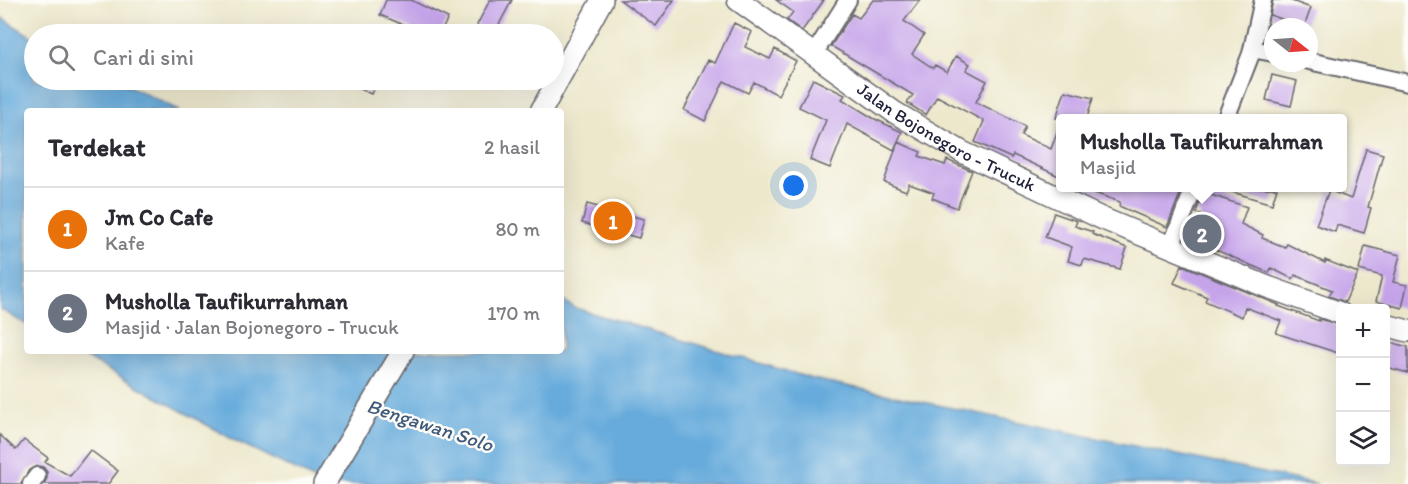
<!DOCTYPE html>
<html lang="id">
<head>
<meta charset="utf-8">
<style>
  body { margin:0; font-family:Itim,sans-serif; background:#f7f7f7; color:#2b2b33 }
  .controls { position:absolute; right:18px; bottom:18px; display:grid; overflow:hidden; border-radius:6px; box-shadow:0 6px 24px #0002 }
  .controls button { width:54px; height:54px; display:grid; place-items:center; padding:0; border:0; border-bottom:2px solid #e1e1e2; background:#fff; color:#2b2b33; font:30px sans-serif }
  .compass { position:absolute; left:1264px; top:18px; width:54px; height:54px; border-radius:50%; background:#fff; box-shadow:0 6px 24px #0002; rotate:107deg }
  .you { position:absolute; left:794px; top:186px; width:21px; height:21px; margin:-15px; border:4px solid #fff; border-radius:50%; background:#1a73e8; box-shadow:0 0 0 9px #1a73e833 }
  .badge { display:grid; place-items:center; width:39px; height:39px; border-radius:50%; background:#d1495b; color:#fff; font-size:20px; font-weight:700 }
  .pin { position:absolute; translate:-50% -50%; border:3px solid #fff; box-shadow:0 2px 6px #0006 }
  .popup { position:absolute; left:1056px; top:114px; width:291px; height:78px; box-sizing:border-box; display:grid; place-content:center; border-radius:6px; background:#fff; filter:drop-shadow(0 2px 4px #0005); font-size:20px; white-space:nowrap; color:#7c7c81 }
  .popup b { font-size:22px; color:#2b2b33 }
  .popup::after { content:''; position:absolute; left:50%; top:100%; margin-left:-12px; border:12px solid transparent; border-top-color:#fff }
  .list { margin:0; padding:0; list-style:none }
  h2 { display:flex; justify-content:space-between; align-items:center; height:78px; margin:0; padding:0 24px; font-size:26px }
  h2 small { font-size:20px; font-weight:400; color:#7c7c81 }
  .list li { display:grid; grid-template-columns:39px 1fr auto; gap:18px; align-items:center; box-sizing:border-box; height:84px; padding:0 24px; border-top:2px solid #e1e1e2 }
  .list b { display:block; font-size:22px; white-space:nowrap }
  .list p { margin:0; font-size:20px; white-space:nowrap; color:#7c7c81 }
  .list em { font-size:20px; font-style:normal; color:#7c7c81 }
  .icon { flex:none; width:33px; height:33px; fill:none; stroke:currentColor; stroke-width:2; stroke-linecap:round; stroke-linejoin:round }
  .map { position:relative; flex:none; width:1408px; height:484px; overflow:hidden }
  .search { position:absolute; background:#fff; box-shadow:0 6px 24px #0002; left:24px; top:24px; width:540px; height:66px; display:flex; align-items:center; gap:15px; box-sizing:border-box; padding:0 21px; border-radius:33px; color:#7c7c81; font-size:22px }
  .panel { position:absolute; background:#fff; box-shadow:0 6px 24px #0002; left:24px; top:108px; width:540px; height:246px; border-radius:6px }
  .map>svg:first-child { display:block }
  .water { fill:#66abdc; stroke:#44668c; stroke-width:1.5 }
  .building { fill:#c6a4ea }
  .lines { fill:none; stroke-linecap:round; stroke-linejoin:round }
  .minor-casing { stroke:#69676e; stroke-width:20 }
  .tertiary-casing { stroke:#69676e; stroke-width:24 }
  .minor { stroke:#fff; stroke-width:16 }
  .tertiary { stroke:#fff; stroke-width:21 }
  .labels { text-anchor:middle; stroke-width:5; stroke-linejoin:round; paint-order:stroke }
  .street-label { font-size:18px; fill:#22223b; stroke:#fdfcf7 }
  .water-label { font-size:20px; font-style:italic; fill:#3d597b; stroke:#fdfcf7 }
</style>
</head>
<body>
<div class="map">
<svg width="1408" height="484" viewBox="0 0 1408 484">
  <rect width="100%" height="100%" fill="#fdfcf7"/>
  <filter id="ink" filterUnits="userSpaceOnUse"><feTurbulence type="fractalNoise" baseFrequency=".0167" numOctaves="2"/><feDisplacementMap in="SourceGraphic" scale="12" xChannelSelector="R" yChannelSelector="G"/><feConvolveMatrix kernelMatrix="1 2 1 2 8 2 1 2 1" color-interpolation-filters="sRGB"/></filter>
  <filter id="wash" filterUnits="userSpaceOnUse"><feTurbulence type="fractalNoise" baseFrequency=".008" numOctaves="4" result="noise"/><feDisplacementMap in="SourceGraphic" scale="24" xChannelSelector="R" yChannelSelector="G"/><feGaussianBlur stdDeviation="1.35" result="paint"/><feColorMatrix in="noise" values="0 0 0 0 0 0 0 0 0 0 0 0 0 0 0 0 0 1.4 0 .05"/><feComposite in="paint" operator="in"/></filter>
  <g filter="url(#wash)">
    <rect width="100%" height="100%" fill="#ede8cc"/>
    <path class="water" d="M 0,17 L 34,38 L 34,80 L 117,80 L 180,111 L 27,111 L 27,325 L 0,309 Z
      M 561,300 L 575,308 L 813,379 L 1317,484 L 324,484 L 234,440 L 74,351 L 561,351 Z"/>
    <g id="blocks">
      <path class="building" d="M 386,0 L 411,0 L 448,18 L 440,34 L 408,34 L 411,28 L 380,15 Z
        M 490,0 L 512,0 L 494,34 L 477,25 Z
        M 620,0 L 674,0 L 656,26 Z
        M 776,0 L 824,0 L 802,31 L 787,20 L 793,12 Z
        M 873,0 L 920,0 L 904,21 L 924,35 L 912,54 L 933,68 L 935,65 L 947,72 L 956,56 L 970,64 L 966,70 L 987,81 L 976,102 L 1025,126 L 1021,135 L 1051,149 L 1059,127 L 1061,127 L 1061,177 L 1013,155 L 1011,158 L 975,142 L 984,121 L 937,96 L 926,115 L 907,103 L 913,95 L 831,46 L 852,14 L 859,18 Z
        M 1273,0 L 1289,0 L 1311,8 L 1304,27 L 1270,15 Z
        M 734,23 L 752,32 L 745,47 L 770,59 L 775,49 L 796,61 L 778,95 L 754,82 L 748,93 L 724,81 L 705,121 L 684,110 L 708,60 L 715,63 Z
        M 1272,75 L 1297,81 L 1291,106 L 1266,100 Z
        M 813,79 L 845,95 L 842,99 L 873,118 L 902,132 L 894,150 L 847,124 L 830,168 L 810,160 L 826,120 L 799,107 Z
        M 341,80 L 378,80 L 371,94 Z
        M 1065,91 L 1093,98 L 1087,118 L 1056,118 Z
        M 898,142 L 921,152 L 919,156 L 945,165 L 947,160 L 972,171 L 957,208 L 932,198 L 934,193 L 909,184 L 906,191 L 884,182 Z
        M 1366,149 L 1383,154 L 1368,207 L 1371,208 L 1364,233 L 1337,225 L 1335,232 L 1316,225 L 1329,190 L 1351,199 Z
        M 1084,188 L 1172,188 L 1171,190 L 1180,194 L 1167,227 L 1119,206 L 1120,202 L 1083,189 Z
        M 1230,188 L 1277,188 L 1272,204 L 1229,191 Z
        M 1204,189 L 1212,192 L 1211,195 L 1247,207 L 1241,224 L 1263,235 L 1262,238 L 1285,247 L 1287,244 L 1325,263 L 1325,260 L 1358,273 L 1345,302 L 1329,296 L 1332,290 L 1295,275 L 1293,279 L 1271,268 L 1269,273 L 1191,239 L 1201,214 L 1196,213 Z
        M 587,204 L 644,219 L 639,238 L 582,223 Z
        M 1054,213 L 1077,221 L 1075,226 L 1093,232 L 1092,234 L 1127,248 L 1120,269 L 1084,259 L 1082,265 L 1068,261 L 1072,247 L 1045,237 Z
        M 1365,246 L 1400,255 L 1393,282 L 1407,285 L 1402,308 L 1376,301 L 1382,276 L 1359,270 Z
        M 1182,265 L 1279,305 L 1278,306 L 1319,321 L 1319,319 L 1341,325 L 1341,354 L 1276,333 L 1281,321 L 1245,307 L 1242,317 L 1205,301 L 1207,297 L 1174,283 Z
        M 1386,341 L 1408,347 L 1408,373 L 1386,367 Z
        M 0,435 L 16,450 L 24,440 L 48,458 L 45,462 L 70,476 L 90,450 L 118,471 L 108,484 L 44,484 L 47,478 L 47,472 L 43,467 L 38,466 L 29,470 L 21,484 L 0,484 Z"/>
    </g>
  </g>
  <g filter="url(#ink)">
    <use href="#blocks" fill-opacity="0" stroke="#69676e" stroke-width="1.5"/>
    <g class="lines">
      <defs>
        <path id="minor" d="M 1252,49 L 1273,53
          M 814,54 L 848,0
          M 1309,61 L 1408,83
          M 1226,118 L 1251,54 L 1263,0
          M 1171,246 L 1194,188
          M 31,484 L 37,476"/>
        <g id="tertiary">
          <path id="s1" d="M 738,0 L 894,112 L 962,152 L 1101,218 L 1265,286 L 1340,313"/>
          <path d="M 541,111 L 602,0"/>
          <path d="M 1386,325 L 1408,331"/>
          <path d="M 324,484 L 403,351"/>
        </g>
      </defs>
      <use href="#minor" class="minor-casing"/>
      <use href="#tertiary" class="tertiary-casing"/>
      <use href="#minor" class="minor"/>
      <use href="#tertiary" class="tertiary"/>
    </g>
  </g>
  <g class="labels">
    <g class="street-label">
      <text dy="6" stroke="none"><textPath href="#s1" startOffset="250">Jalan Bojonegoro - Trucuk</textPath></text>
    </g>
    <g class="water-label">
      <text transform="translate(430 425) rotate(18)" y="7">Bengawan Solo</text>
    </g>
  </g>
</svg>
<div class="controls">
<button>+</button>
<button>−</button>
<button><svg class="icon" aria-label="layers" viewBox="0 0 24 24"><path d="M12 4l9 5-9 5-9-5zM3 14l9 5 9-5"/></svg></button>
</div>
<svg class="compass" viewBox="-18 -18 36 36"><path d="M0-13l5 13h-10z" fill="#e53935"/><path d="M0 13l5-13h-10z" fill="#7c7c81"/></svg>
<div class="you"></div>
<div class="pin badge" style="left:613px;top:221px;background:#e8710a">1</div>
<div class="pin badge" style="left:1202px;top:234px;background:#6b7280">2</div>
<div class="popup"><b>Musholla Taufikurrahman</b>Masjid</div>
<div class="search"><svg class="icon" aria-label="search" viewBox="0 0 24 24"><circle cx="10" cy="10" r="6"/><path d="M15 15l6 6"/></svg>Cari di sini</div>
<section class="panel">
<h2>Terdekat<small>2 hasil</small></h2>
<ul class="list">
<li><span class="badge" style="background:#e8710a">1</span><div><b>Jm Co Cafe</b><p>Kafe</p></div><em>80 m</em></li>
<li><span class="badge" style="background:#6b7280">2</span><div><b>Musholla Taufikurrahman</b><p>Masjid · Jalan Bojonegoro - Trucuk</p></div><em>170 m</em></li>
</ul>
</section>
</div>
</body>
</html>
